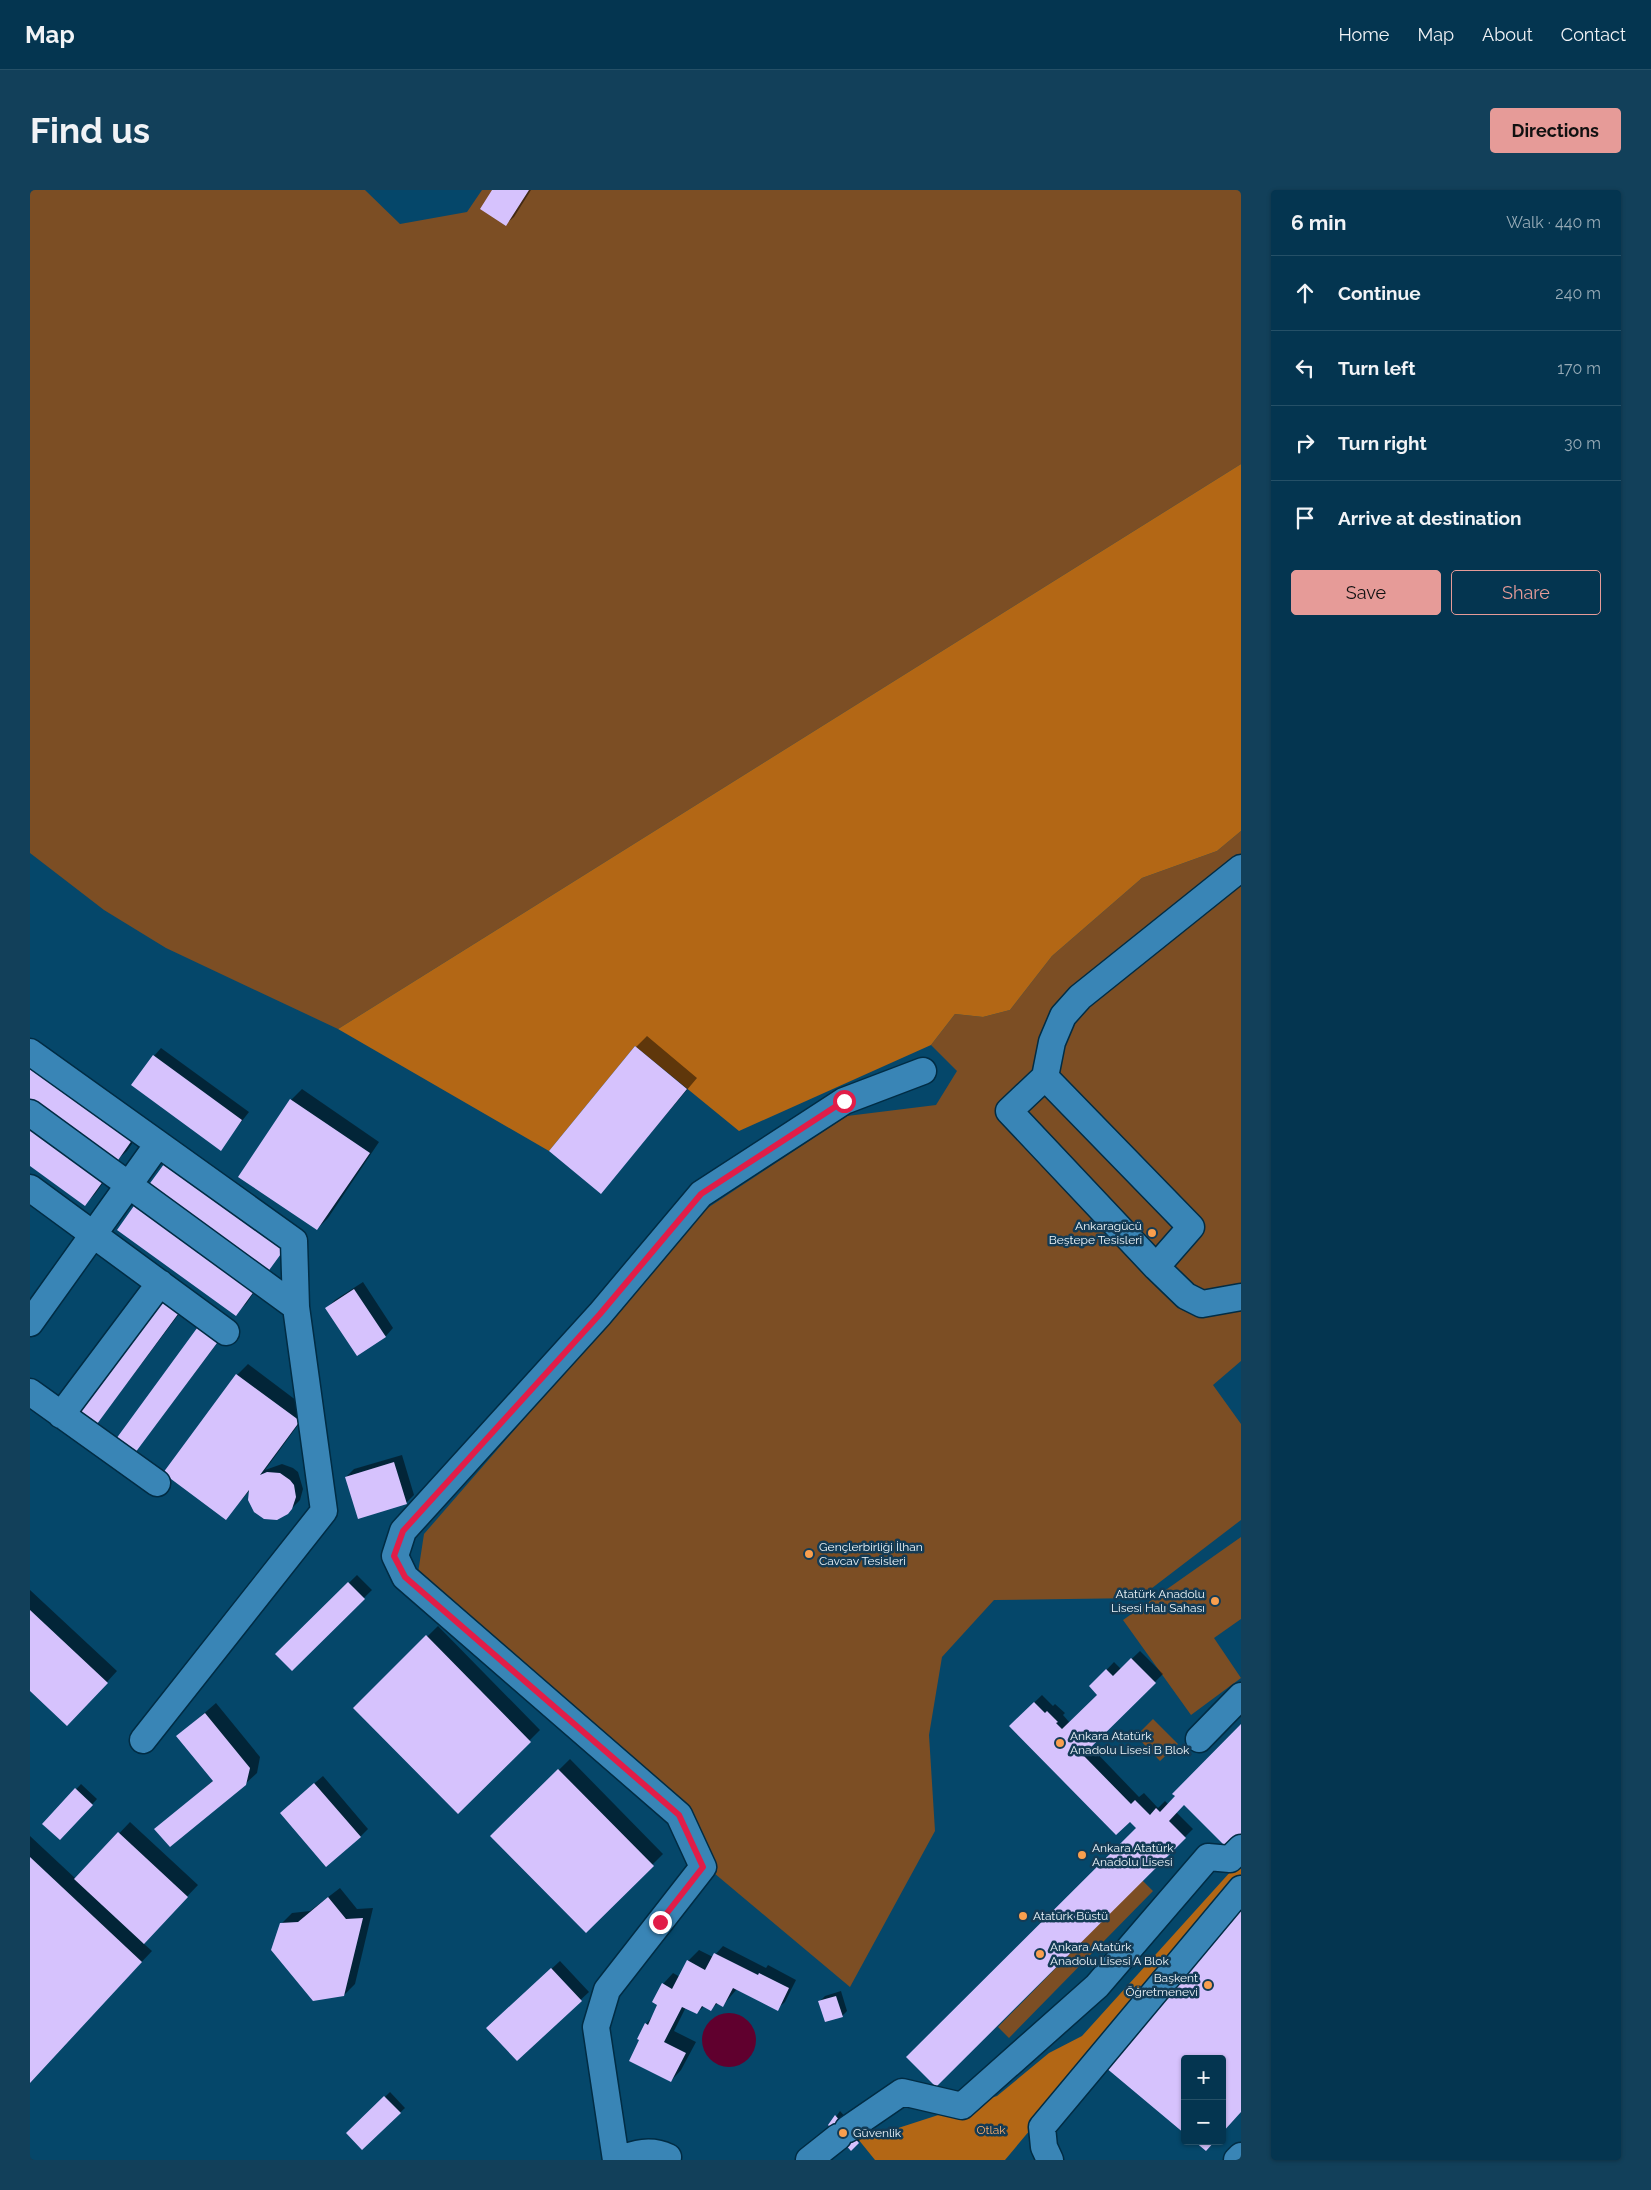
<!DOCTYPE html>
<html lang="en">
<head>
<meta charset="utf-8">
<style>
  body { margin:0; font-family:Raleway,sans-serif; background:#12405a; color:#f1f3f6 }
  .controls { position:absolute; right:15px; bottom:15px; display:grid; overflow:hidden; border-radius:5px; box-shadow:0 1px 4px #0004 }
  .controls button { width:45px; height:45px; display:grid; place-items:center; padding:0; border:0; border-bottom:1px solid #255067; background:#043550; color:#f1f3f6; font:25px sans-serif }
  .stop { position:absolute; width:15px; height:15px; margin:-11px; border:4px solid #e11d48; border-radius:50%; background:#fff }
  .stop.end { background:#e11d48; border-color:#fff; box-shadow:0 1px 5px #0008 }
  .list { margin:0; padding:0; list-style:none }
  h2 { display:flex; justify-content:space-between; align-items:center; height:65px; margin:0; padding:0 20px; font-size:21px }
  h2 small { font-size:16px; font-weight:400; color:#97abb7 }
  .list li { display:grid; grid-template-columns:32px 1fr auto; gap:15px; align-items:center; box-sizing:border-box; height:75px; padding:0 20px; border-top:1px solid #255067 }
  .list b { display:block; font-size:19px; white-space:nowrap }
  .list em { font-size:16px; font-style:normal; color:#97abb7 }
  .actions { display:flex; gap:10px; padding:15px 20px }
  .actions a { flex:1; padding:11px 0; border:1px solid #e69b98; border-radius:5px; text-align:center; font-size:18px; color:#e69b98 }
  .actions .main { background:#e69b98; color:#111 }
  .icon { flex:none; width:28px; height:28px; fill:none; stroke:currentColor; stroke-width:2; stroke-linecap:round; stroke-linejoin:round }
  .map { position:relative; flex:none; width:1211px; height:1970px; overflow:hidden; border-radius:5px }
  header { display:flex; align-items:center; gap:30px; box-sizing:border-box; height:70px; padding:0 25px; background:#043550; border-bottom:1px solid #255067 }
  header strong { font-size:24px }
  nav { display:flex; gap:28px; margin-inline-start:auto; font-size:18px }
  .intro { display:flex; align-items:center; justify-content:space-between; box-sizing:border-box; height:120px; padding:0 30px }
  h1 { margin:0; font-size:35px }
  .button { padding:12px 22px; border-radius:5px; background:#e69b98; color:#111; font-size:18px; font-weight:700 }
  main { display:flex; gap:30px; padding:0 30px }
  aside { flex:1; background:#043550; border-radius:5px; box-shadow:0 1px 4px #0004 }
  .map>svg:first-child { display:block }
  .green { fill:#7c4e24 }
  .forest { fill:#b36715 }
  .water { fill:#60002e }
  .shadow { fill:#0007 }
  .building { fill:#d6c2fd }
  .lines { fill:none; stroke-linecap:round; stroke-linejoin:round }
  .minor-casing { stroke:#012c44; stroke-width:29 }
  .minor { stroke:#3985b6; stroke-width:26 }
  .route { stroke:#e11d48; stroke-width:6 }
  .poi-dot { fill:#f99f4e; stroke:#133b55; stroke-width:2 }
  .labels { text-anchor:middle; stroke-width:5; stroke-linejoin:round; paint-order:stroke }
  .poi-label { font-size:12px; fill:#ecf4f9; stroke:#133b55; text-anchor:start }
  .park-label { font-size:12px; fill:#f5ac6f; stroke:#133b55 }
</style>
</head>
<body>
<header>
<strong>Map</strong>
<nav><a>Home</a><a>Map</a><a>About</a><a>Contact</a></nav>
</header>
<div class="intro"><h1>Find us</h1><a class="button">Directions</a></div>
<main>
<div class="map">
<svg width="1211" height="1970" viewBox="0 0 1211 1970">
  <rect width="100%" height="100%" fill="#05476a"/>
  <path class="green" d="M 0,0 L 335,0 L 370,34 L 437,22 L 452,0 L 1211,0 L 1211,274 L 308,839 L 136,758 L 74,720 L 0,663 Z
    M 1211,641 L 1211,1171 L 1183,1195 L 1211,1234 L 1211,1330 L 1109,1408 L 964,1410 L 912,1467 L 899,1545 L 905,1641 L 820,1797 L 684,1683 L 653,1611 L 388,1383 L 394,1344 L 676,1019 L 817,926 L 906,915 L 927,881 L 901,855 L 925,824 L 953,827 L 980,820 L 1022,766 L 1112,688 L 1187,661 Z
    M 1211,1347 L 1211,1429 L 1184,1448 L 1211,1488 L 1161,1525 L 1093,1430 Z
    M 1123,1529 L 1148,1554 L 1130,1571 L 1106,1546 Z
    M 1112,1690 L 1123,1701 L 979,1848 L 968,1837 Z"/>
  <path class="forest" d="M 1211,274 L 1211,641 L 1187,661 L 1112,688 L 1022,766 L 980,820 L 953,827 L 925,824 L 901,855 L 709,941 L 605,856 L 519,961 L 308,839 Z
    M 1211,1670 L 1211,1688 L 975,1970 L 845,1970 L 828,1949 L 862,1940 L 967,1906 L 1019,1863 L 1052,1846 Z"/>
  <path class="water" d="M672 1850a27 27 0 1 1 54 0a27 27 0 1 1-54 0Z"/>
  <path class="shadow" d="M 463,0 L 501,0 L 484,27 L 476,34 Z
    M 617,846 L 667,888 L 571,1002 L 606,857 Z
    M 131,858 L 219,922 L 190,959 L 124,866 Z
    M 272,899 L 349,952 L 298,1028 L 287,1039 L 261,910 Z
    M 0,909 L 115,935 L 97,961 L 86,971 Z
    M 0,974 L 84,978 L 65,1004 L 55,1014 Z
    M 234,1088 L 216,1114 L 205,1124 Z
    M 333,1092 L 363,1138 L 356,1146 L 297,1118 L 305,1110 Z
    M 158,1112 L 67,1233 L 49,1220 Z
    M 179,1127 L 197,1140 L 105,1262 Z
    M 218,1174 L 279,1220 L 235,1280 L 252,1274 L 263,1278 L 268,1282 L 273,1299 L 270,1310 L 257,1323 L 220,1300 L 196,1328 L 135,1283 L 207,1185 Z
    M 372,1265 L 384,1305 L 376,1313 L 316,1287 L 324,1279 Z
    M 327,1385 L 342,1400 L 262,1479 L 246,1464 Z
    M 0,1400 L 87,1481 L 48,1524 L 0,1500 Z
    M 408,1436 L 510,1540 L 428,1622 L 325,1518 Z
    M 1110,1461 L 1133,1484 L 1060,1556 L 1109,1607 L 1114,1603 L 1128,1618 L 1135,1611 L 1139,1615 L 1211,1536 L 1154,1613 L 1146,1622 L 1163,1639 L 906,1895 L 1108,1638 L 988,1528 L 1012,1505 L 1023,1516 L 1025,1514 L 1035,1523 L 1033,1525 L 1040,1533 L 1069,1505 L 1061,1496 L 1084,1472 L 1091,1479 Z
    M 186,1513 L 230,1567 L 227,1583 L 215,1594 L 126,1639 L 184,1590 L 148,1546 Z
    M 540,1569 L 633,1664 L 556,1741 L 462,1646 Z
    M 293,1586 L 338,1639 L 330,1647 L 259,1615 Z
    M 51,1594 L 67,1609 L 30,1649 L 14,1634 Z
    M 100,1632 L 168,1695 L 113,1753 L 122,1761 L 0,1890 L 0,1646 L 46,1689 Z
    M 310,1698 L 327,1719 L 343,1718 L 325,1794 L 314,1805 L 251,1734 L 262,1723 L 280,1721 Z
    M 693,1756 L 736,1778 L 738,1775 L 766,1790 L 755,1812 L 747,1819 L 707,1799 L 693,1815 L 688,1813 L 681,1819 L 674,1816 L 667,1823 L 656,1817 L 644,1841 L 666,1852 L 651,1880 L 641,1891 L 616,1834 L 623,1826 L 629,1815 L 633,1794 L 643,1783 L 650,1787 L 658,1771 L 669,1760 L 683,1767 Z
    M 530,1771 L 559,1802 L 487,1869 L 466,1830 Z
    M 811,1801 L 817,1821 L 812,1826 L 790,1811 L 795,1806 Z
    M 360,1902 L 375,1918 L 332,1958 L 318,1943 Z
    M 810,1921 L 833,1947 L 821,1959 L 800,1935 Z"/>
  <path class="building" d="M 462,0 L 499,0 L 476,36 L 450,19 Z
    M 605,856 L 657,899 L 571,1004 L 519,961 Z
    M 123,865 L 212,930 L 191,961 L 101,895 Z
    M 0,870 L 105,946 L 86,973 L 0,910 Z
    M 260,909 L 340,963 L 287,1040 L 208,987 Z
    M 0,936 L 74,990 L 55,1016 L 0,976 Z
    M 137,970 L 256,1057 L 237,1083 L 118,996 Z
    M 106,1013 L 225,1100 L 206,1126 L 87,1040 Z
    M 324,1099 L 356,1147 L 327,1166 L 295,1118 Z
    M 132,1105 L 151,1120 L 67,1234 L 47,1220 Z
    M 170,1134 L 190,1149 L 105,1263 L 86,1249 Z
    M 206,1184 L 270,1231 L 230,1285 L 237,1282 L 250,1283 L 260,1290 L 264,1295 L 266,1307 L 262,1319 L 258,1324 L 247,1330 L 234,1329 L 224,1322 L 218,1310 L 219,1300 L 196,1330 L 133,1283 Z
    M 364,1272 L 377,1314 L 328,1329 L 315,1287 Z
    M 318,1392 L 335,1409 L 262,1481 L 245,1464 Z
    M 0,1420 L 78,1493 L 37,1536 L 0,1501 Z
    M 396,1445 L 501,1552 L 428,1624 L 323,1518 Z
    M 1101,1468 L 1126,1493 L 1053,1565 L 1101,1614 L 1105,1610 L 1120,1625 L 1126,1618 L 1130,1622 L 1145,1606 L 1142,1604 L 1211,1534 L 1211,1649 L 1199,1660 L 1154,1615 L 1139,1631 L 1156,1648 L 906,1897 L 876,1867 L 1106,1638 L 1100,1632 L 1086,1645 L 979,1536 L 1004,1512 L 1015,1523 L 1017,1521 L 1028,1532 L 1026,1533 L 1032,1539 L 1067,1505 L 1059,1496 L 1076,1479 L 1083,1486 Z
    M 175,1523 L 220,1578 L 216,1595 L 140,1657 L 124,1639 L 183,1591 L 146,1546 Z
    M 528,1579 L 624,1676 L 556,1743 L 460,1646 Z
    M 284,1593 L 331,1647 L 296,1677 L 250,1623 Z
    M 45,1598 L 63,1615 L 30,1650 L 12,1634 Z
    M 88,1642 L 158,1707 L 114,1754 L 44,1689 Z
    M 0,1667 L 112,1772 L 0,1893 Z
    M 298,1707 L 316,1729 L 333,1728 L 314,1806 L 283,1811 L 241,1760 L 250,1733 L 268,1732 Z
    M 1211,1720 L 1211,1922 L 1192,1943 L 1192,1869 L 1155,1869 L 1155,1944 L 1075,1877 Z
    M 684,1763 L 728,1785 L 729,1783 L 759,1798 L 748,1821 L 703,1798 L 693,1817 L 686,1813 L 681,1821 L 672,1816 L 667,1824 L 652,1817 L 634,1852 L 656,1863 L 641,1892 L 599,1871 L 609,1850 L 607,1849 L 615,1833 L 618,1835 L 627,1815 L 622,1812 L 632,1793 L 642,1799 L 657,1770 L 675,1780 Z
    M 521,1778 L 552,1811 L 487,1871 L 456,1838 Z
    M 806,1806 L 813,1827 L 795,1832 L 788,1811 Z
    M 354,1906 L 371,1923 L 332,1960 L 316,1943 Z
    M 805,1925 L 829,1953 L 821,1961 L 798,1935 Z
    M 1164,1951 L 1185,1951 L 1176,1961 Z"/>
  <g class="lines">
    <defs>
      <path id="minor" d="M 0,862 L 264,1051 L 266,1117 L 294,1321 L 113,1550
        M 1015,887 L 1161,1037 L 1126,1077 L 979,921 Z
        M 1015,887 L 1022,852 L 1033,826 L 1050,807 L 1211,678
        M 0,923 L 266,1117
        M 0,998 L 196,1142
        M 1126,1077 L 1156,1106 L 1172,1114 L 1211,1107
        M 0,1133 L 128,954
        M 0,1202 L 127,1293
        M 31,1225 L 130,1093
        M 1169,1549 L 1211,1506
        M 818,1939 L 872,1902 L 932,1916 L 1067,1796 L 1178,1667 L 1200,1669 L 1211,1658
        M 586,1970 L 566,1837 L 577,1800 L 673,1677 L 649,1625 L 375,1387 L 365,1366 L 373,1341 L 570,1124 L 671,1004 L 814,911 L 893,881
        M 588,1970 C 605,1963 621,1959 638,1967
        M 779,1970 L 808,1947
        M 1020,1970 L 1014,1957 L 1012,1937 L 1211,1699
        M 1207,1970 L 1211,1966"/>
    </defs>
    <use href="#minor" class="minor-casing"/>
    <use href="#minor" class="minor"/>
  </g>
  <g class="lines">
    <path class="route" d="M 630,1732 L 673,1677 L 649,1625 L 375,1387 L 364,1366 L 373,1341 L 570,1124 L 671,1004 L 814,911"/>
  </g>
  <g class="poi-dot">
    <circle cx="1122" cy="1043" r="5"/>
    <circle cx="779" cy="1364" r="5"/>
    <circle cx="1185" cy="1411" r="5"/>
    <circle cx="1030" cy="1553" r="5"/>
    <circle cx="1052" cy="1665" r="5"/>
    <circle cx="993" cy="1726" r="5"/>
    <circle cx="1010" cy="1764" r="5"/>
    <circle cx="1178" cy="1795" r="5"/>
    <circle cx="813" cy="1943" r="5"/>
  </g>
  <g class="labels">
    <g class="poi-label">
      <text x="1112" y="1040" text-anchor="end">Ankaragücü<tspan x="1112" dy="14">Beştepe Tesisleri</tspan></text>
      <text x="789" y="1361">Gençlerbirliği İlhan<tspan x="789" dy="14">Cavcav Tesisleri</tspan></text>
      <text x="1175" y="1408" text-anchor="end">Atatürk Anadolu<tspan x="1175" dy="14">Lisesi Halı Sahası</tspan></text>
      <text x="1040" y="1550">Ankara Atatürk<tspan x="1040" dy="14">Anadolu Lisesi B Blok</tspan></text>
      <text x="1062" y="1662">Ankara Atatürk<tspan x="1062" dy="14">Anadolu Lisesi</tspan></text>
      <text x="1003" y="1730">Atatürk Büstü</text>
      <text x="1020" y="1761">Ankara Atatürk<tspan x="1020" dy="14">Anadolu Lisesi A Blok</tspan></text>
      <text x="1168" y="1792" text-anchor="end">Başkent<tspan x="1168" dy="14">Öğretmenevi</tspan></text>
      <text x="823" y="1947">Güvenlik</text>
    </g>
    <g class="park-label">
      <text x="961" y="1944">Otlak</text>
    </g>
  </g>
</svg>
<div class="controls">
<button>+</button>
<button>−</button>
</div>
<div class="stop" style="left:814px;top:911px"></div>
<div class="stop end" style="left:630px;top:1732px"></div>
</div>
<aside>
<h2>6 min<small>Walk · 440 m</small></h2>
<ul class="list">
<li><svg class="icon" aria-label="ahead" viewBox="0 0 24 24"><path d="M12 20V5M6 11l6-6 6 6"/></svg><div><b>Continue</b></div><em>240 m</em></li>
<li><svg class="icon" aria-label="left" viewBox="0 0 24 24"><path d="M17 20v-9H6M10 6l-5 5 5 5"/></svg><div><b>Turn left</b></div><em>170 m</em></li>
<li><svg class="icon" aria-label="right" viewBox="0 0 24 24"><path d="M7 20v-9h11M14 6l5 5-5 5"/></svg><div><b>Turn right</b></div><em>30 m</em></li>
<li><svg class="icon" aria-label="arrive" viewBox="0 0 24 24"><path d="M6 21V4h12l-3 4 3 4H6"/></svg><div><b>Arrive at destination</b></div></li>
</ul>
<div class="actions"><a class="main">Save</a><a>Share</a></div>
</aside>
</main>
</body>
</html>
